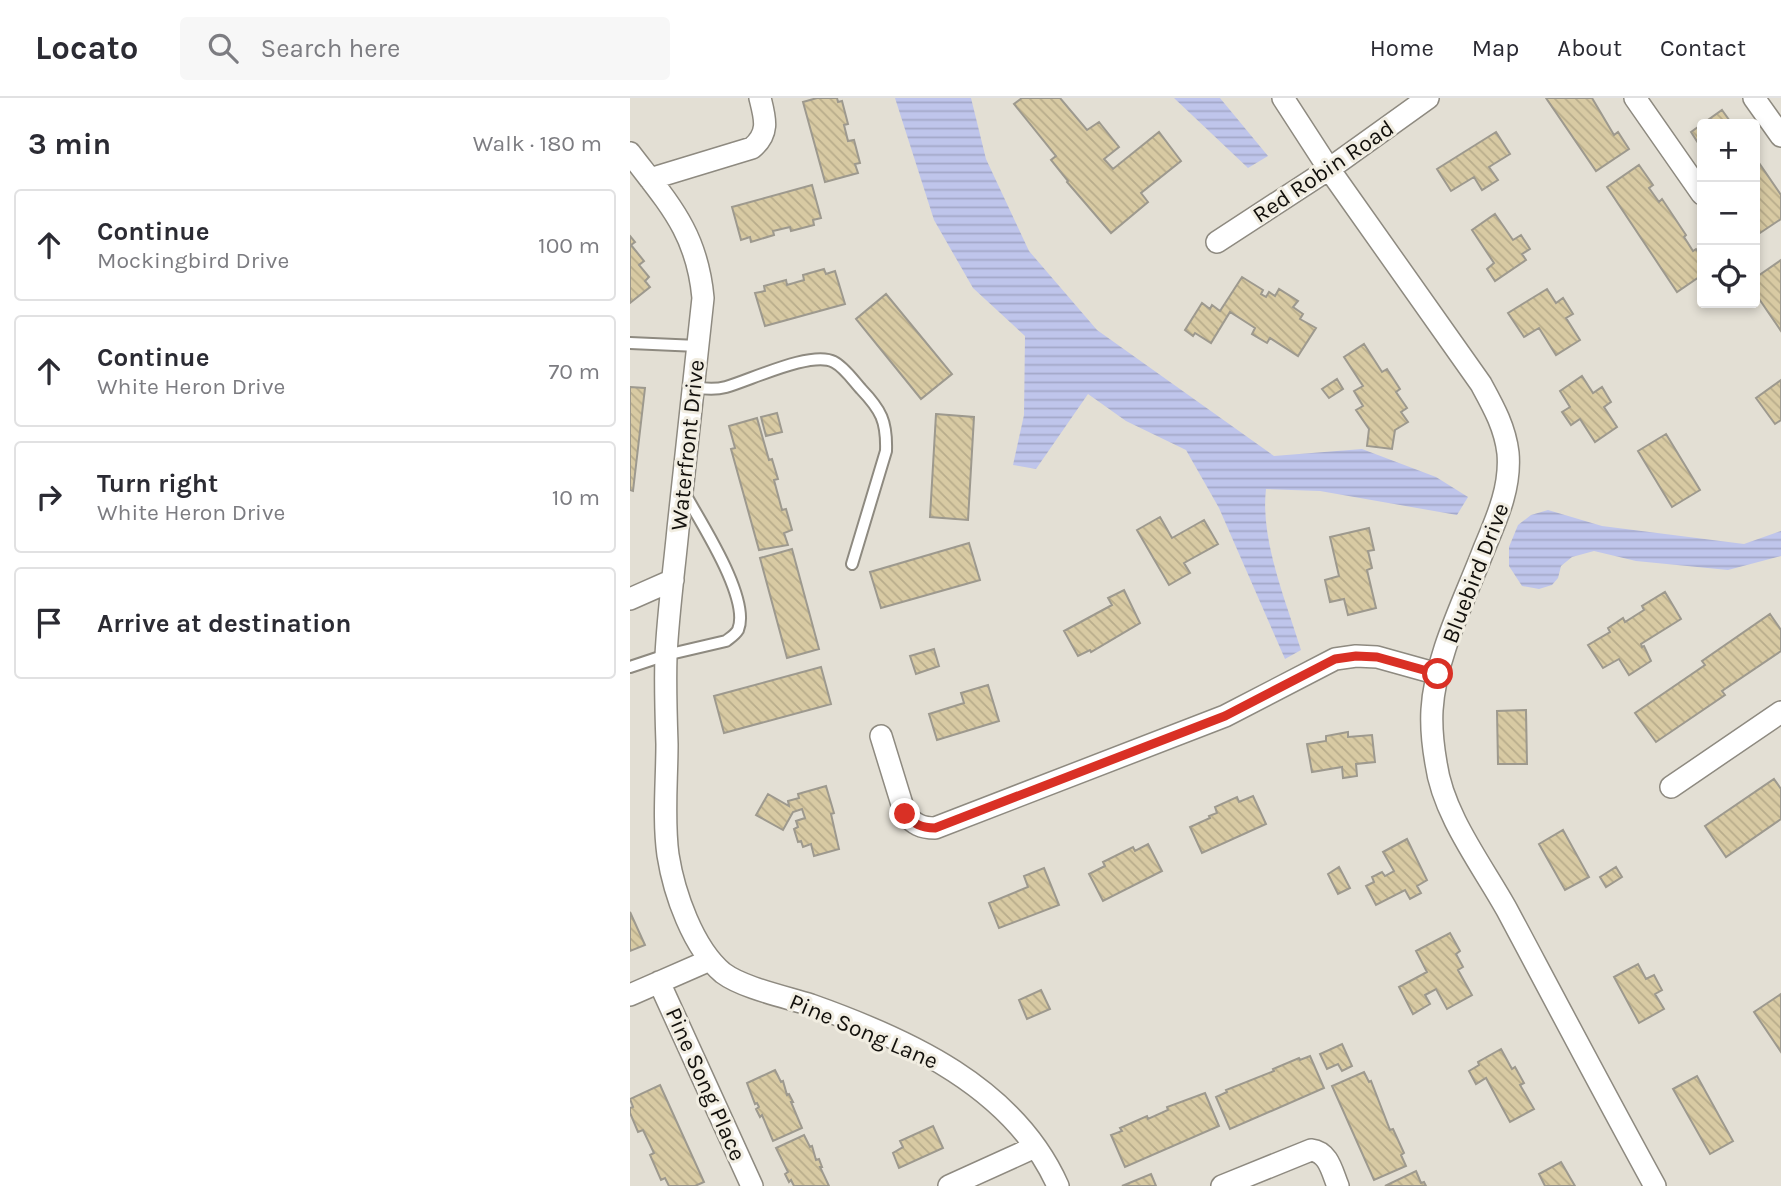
<!DOCTYPE html>
<html lang="en">
<head>
<meta charset="utf-8">
<style>
  body { margin:0; font-family:Karla,sans-serif; background:#f7f7f7; color:#2b2b33 }
  .controls { position:absolute; right:21px; top:21px; display:grid; overflow:hidden; border-radius:7px; box-shadow:0 4px 10px #0003 }
  .controls button { width:63px; height:63px; display:grid; place-items:center; padding:0; border:0; border-bottom:2px solid #e1e1e2; background:#fff; color:#2b2b33; font:35px sans-serif }
  .stop { position:absolute; width:21px; height:21px; margin:-16px; border:5px solid #d93025; border-radius:50%; background:#fff }
  .stop.end { background:#d93025; border-color:#fff; box-shadow:0 2px 7px #0008 }
  .list { margin:0; padding:0; list-style:none }
  h2 { display:flex; justify-content:space-between; align-items:center; height:91px; margin:0; padding:0 28px; font-size:30px }
  h2 small { font-size:23px; font-weight:400; color:#7c7c81 }
  .list li { display:grid; grid-template-columns:46px 1fr auto; gap:21px; align-items:center; box-sizing:border-box; height:112px; margin:0 14px 14px; padding:0 14px; border:2px solid #e1e1e2; border-radius:7px }
  .list b { display:block; font-size:26px; white-space:nowrap }
  .list p { margin:0; font-size:23px; white-space:nowrap; color:#7c7c81 }
  .list em { font-size:23px; font-style:normal; color:#7c7c81 }
  .icon { flex:none; width:38px; height:38px; fill:none; stroke:currentColor; stroke-width:2; stroke-linecap:round; stroke-linejoin:round }
  .map { position:relative; flex:none; width:1151px; height:1088px; overflow:hidden }
  header { display:flex; align-items:center; gap:42px; box-sizing:border-box; height:98px; padding:0 35px; background:#fff; border-bottom:2px solid #e1e1e2 }
  header strong { font-size:33px }
  nav { display:flex; gap:38px; margin-inline-start:auto; font-size:24px }
  .search { width:490px; height:63px; background:#f7f7f7; display:flex; align-items:center; gap:18px; box-sizing:border-box; padding:0 24px; border-radius:7px; color:#7c7c81; font-size:26px }
  main { display:flex }
  aside { flex:1; background:#fff }
  .map>svg:first-child { display:block }
  .water { fill:url(#water-rules) }
  .building { fill:url(#building-back-hatch); stroke:#9d998e; stroke-width:2 }
  .lines { fill:none; stroke-linecap:round; stroke-linejoin:round }
  .service-casing { stroke:#8e8a80; stroke-width:14 }
  .minor-casing { stroke:#8e8a80; stroke-width:24 }
  .service { stroke:#fff; stroke-width:10 }
  .minor { stroke:#fff; stroke-width:21 }
  .route { stroke:#d93025; stroke-width:9 }
  .labels { text-anchor:middle; stroke-width:6; stroke-linejoin:round; paint-order:stroke }
  .street-label { font-size:23px; fill:#12100c; stroke:#f1ede1 }
</style>
</head>
<body>
<header>
<strong>Locato</strong>
<div class="search"><svg class="icon" aria-label="search" viewBox="0 0 24 24"><circle cx="10" cy="10" r="6"/><path d="M15 15l6 6"/></svg>Search here</div>
<nav><a>Home</a><a>Map</a><a>About</a><a>Contact</a></nav>
</header>
<main>
<aside>
<h2>3 min<small>Walk · 180 m</small></h2>
<ul class="list">
<li><svg class="icon" aria-label="ahead" viewBox="0 0 24 24"><path d="M12 20V5M6 11l6-6 6 6"/></svg><div><b>Continue</b><p>Mockingbird Drive</p></div><em>100 m</em></li>
<li><svg class="icon" aria-label="ahead" viewBox="0 0 24 24"><path d="M12 20V5M6 11l6-6 6 6"/></svg><div><b>Continue</b><p>White Heron Drive</p></div><em>70 m</em></li>
<li><svg class="icon" aria-label="right" viewBox="0 0 24 24"><path d="M7 20v-9h11M14 6l5 5-5 5"/></svg><div><b>Turn right</b><p>White Heron Drive</p></div><em>10 m</em></li>
<li><svg class="icon" aria-label="arrive" viewBox="0 0 24 24"><path d="M6 21V4h12l-3 4 3 4H6"/></svg><div><b>Arrive at destination</b></div></li>
</ul>
</aside>
<div class="map">
<svg width="1151" height="1088" viewBox="0 0 1151 1088">
  <defs>
    <pattern id="water-rules" width="6" height="5" patternUnits="userSpaceOnUse" patternTransform="scale(1.75)"><rect width="6" height="5" fill="#bfc5eb"/><path d="M0 2.5h6" fill="none" stroke="#a3a8c8"/></pattern>
    <pattern id="building-back-hatch" width="6" height="6" patternUnits="userSpaceOnUse" patternTransform="scale(1.75)"><rect width="6" height="6" fill="#d8caa3"/><path d="M-1 5l2 2M0 0l6 6M5-1l2 2" fill="none" stroke="#b8ac8b"/></pattern>
  </defs>
  <rect width="100%" height="100%" fill="#e3dfd4"/>
  <path class="water" d="M 265,0 L 341,0 L 356,61 L 399,153 L 467,232 L 644,358 L 732,351 L 806,379 L 838,399 L 827,417 L 690,393 L 636,391 C 630,442 656,503 671,552 L 655,561 L 589,410 L 556,352 L 496,323 L 458,296 L 406,371 L 383,367 L 394,317 L 395,238 L 343,190 L 304,122 Z
    M 544,0 L 590,0 L 638,58 L 618,70 Z
    M 918,412 L 972,428 L 1114,446 L 1151,433 L 1151,458 L 1098,472 L 1006,463 L 964,453 L 942,459 L 931,468 L 928,480 L 922,487 L 909,491 L 892,488 L 879,468 L 879,449 L 888,427 L 901,417 Z"/>
  <path class="building" d="M 187,0 L 207,0 L 208,4 L 212,3 L 218,26 L 214,27 L 218,43 L 224,42 L 230,65 L 225,66 L 228,75 L 195,84 L 173,4 Z
    M 392,0 L 430,0 L 457,32 L 469,24 L 489,49 L 474,61 L 483,71 L 529,34 L 551,63 L 511,95 L 518,104 L 481,135 L 437,84 L 438,83 L 421,62 L 426,58 L 384,6 Z
    M 916,0 L 962,0 L 984,37 L 988,34 L 999,51 L 966,73 Z
    M 1092,12 L 1102,26 L 1072,26 L 1072,51 L 1061,34 Z
    M 866,34 L 880,56 L 859,69 L 868,82 L 852,92 L 844,79 L 821,93 L 807,71 Z
    M 1125,59 L 1151,97 L 1151,121 L 1130,135 L 1125,128 Z
    M 1009,67 L 1023,87 L 1019,90 L 1029,104 L 1032,101 L 1056,137 L 1054,139 L 1063,153 L 1066,151 L 1072,159 L 1072,177 L 1047,194 L 977,89 Z
    M 182,87 L 191,120 L 183,122 L 184,127 L 161,133 L 160,129 L 143,133 L 144,137 L 121,144 L 120,139 L 111,142 L 102,109 Z
    M 865,116 L 883,142 L 891,137 L 900,151 L 892,156 L 896,162 L 865,183 L 857,171 L 864,165 L 842,132 Z
    M 0,138 L 5,144 L 1,147 L 14,163 L 9,167 L 19,179 L 15,183 L 20,189 L 0,205 Z
    M 1151,162 L 1151,233 L 1125,195 L 1125,180 Z
    M 194,171 L 196,176 L 205,173 L 215,206 L 135,228 L 125,195 L 135,193 L 134,188 L 156,182 L 157,187 L 174,182 L 173,177 Z
    M 612,179 L 633,192 L 631,196 L 636,199 L 639,194 L 645,198 L 649,191 L 668,203 L 663,209 L 673,216 L 670,221 L 686,230 L 668,258 L 640,240 L 637,245 L 622,236 L 625,230 L 600,214 L 581,245 L 565,235 L 563,238 L 555,232 L 572,205 L 580,211 L 582,207 L 590,213 Z
    M 917,191 L 926,205 L 933,200 L 943,216 L 936,220 L 950,242 L 926,257 L 909,230 L 894,239 L 878,215 Z
    M 256,196 L 322,276 L 291,301 L 226,221 Z
    M 734,246 L 752,274 L 757,271 L 770,291 L 766,294 L 777,310 L 771,314 L 778,324 L 765,332 L 762,351 L 737,348 L 739,331 L 726,312 L 733,308 L 724,293 L 733,288 L 714,259 Z
    M 952,278 L 963,295 L 972,289 L 981,304 L 974,309 L 987,329 L 965,344 L 950,321 L 941,327 L 932,314 L 940,309 L 930,293 Z
    M 707,281 L 713,291 L 699,300 L 692,291 Z
    M 1151,282 L 1151,322 L 1145,326 L 1126,300 Z
    M 0,289 L 15,290 L 3,393 L 0,392 Z
    M 147,315 L 152,334 L 136,338 L 131,319 Z
    M 306,316 L 344,319 L 338,422 L 300,419 Z
    M 127,320 L 139,362 L 142,361 L 148,381 L 144,382 L 152,412 L 156,411 L 162,432 L 154,435 L 158,447 L 129,452 L 101,351 L 105,350 L 99,328 Z
    M 1036,336 L 1070,392 L 1042,409 L 1008,353 Z
    M 530,419 L 542,440 L 574,422 L 588,446 L 554,465 L 560,475 L 539,487 L 507,432 Z
    M 739,430 L 744,452 L 738,453 L 742,470 L 737,472 L 746,510 L 718,517 L 714,501 L 700,504 L 695,482 L 709,478 L 700,439 Z
    M 339,445 L 350,482 L 251,510 L 240,474 Z
    M 162,451 L 189,551 L 157,560 L 130,460 Z
    M 494,492 L 510,525 L 461,554 L 460,552 L 448,558 L 434,533 L 482,507 L 478,500 Z
    M 1035,494 L 1051,521 L 1011,546 L 1012,549 L 1014,548 L 1021,563 L 999,577 L 989,561 L 973,570 L 958,547 L 980,534 L 978,530 L 993,520 L 995,524 L 1014,512 L 1012,508 Z
    M 1140,516 L 1151,532 L 1151,553 L 1092,593 L 1095,597 L 1026,644 L 1005,615 L 1075,567 L 1072,563 Z
    M 304,551 L 309,568 L 286,576 L 280,558 Z
    M 191,569 L 201,606 L 94,635 L 84,598 Z
    M 358,587 L 369,623 L 307,642 L 299,616 L 334,605 L 331,595 Z
    M 896,612 L 897,666 L 868,666 L 867,613 Z
    M 718,634 L 718,639 L 742,637 L 745,664 L 726,666 L 727,678 L 713,680 L 712,669 L 682,674 L 677,646 L 696,643 L 696,638 Z
    M 1144,681 L 1151,691 L 1151,721 L 1096,759 L 1075,728 Z
    M 196,688 L 204,715 L 201,716 L 209,751 L 184,758 L 181,746 L 173,749 L 171,743 L 168,744 L 164,731 L 168,729 L 166,723 L 175,720 L 172,711 L 163,714 L 153,732 L 126,717 L 138,696 L 159,708 L 158,703 L 169,700 L 168,696 Z
    M 623,698 L 636,726 L 572,755 L 560,729 L 580,720 L 579,718 L 587,715 L 585,709 L 607,699 L 609,704 Z
    M 933,732 L 959,779 L 935,792 L 909,746 Z
    M 777,741 L 797,782 L 787,788 L 791,795 L 780,801 L 775,792 L 746,807 L 736,788 L 744,784 L 742,779 L 752,774 L 755,778 L 764,773 L 753,754 Z
    M 518,746 L 532,773 L 473,803 L 459,776 L 475,768 L 473,764 L 503,749 L 505,753 Z
    M 709,769 L 720,790 L 708,796 L 698,776 Z
    M 986,769 L 992,779 L 976,789 L 970,779 Z
    M 414,770 L 429,807 L 369,830 L 359,805 L 398,789 L 394,778 Z
    M 0,814 L 15,847 L 0,853 Z
    M 820,835 L 830,853 L 826,856 L 833,869 L 828,872 L 842,897 L 817,911 L 806,891 L 795,897 L 800,906 L 783,916 L 769,889 L 797,874 L 786,853 Z
    M 1008,866 L 1016,881 L 1024,877 L 1032,892 L 1025,896 L 1034,911 L 1009,925 L 984,879 Z
    M 411,892 L 420,911 L 397,921 L 389,902 Z
    M 1151,896 L 1151,954 L 1124,914 Z
    M 712,946 L 722,968 L 712,973 L 708,966 L 697,971 L 690,956 Z
    M 871,951 L 882,971 L 885,969 L 894,985 L 890,987 L 904,1011 L 880,1024 L 856,980 L 846,986 L 839,973 L 849,967 L 848,964 Z
    M 680,958 L 694,990 L 600,1031 L 586,999 L 597,994 L 596,992 L 644,973 L 643,971 L 669,960 L 670,962 Z
    M 145,972 L 151,984 L 153,983 L 157,997 L 159,996 L 163,1004 L 161,1004 L 172,1030 L 143,1043 L 132,1017 L 130,1019 L 126,1011 L 129,1009 L 127,1005 L 125,1006 L 117,985 Z
    M 734,974 L 739,984 L 741,983 L 760,1032 L 763,1031 L 774,1055 L 771,1057 L 776,1068 L 744,1082 L 702,988 Z
    M 1067,978 L 1103,1043 L 1080,1056 L 1043,991 Z
    M 30,987 L 74,1084 L 65,1088 L 39,1088 L 35,1080 L 31,1082 L 20,1057 L 24,1055 L 13,1032 L 8,1034 L 0,1015 L 0,1010 L 3,1009 L 0,1001 Z
    M 575,995 L 589,1028 L 495,1069 L 481,1037 L 492,1033 L 490,1030 L 517,1018 L 518,1021 L 538,1012 L 537,1009 Z
    M 303,1028 L 313,1050 L 269,1070 L 263,1055 L 273,1049 L 270,1043 Z
    M 174,1037 L 180,1049 L 182,1048 L 186,1062 L 189,1061 L 192,1069 L 190,1069 L 199,1088 L 164,1088 L 161,1082 L 159,1084 L 155,1076 L 158,1074 L 146,1050 Z
    M 931,1064 L 945,1088 L 915,1088 L 909,1076 Z
    M 786,1073 L 791,1085 L 794,1084 L 796,1088 L 755,1088 Z
    M 521,1076 L 526,1088 L 492,1088 Z"/>
  <g class="lines">
    <defs>
      <path id="service" d="M 0,245 L 68,248
        M 64,289 C 74,291 85,292 96,289 C 121,282 182,252 204,264 C 214,269 223,282 231,291 C 251,312 257,323 256,353 L 222,466
        M 0,569 L 36,557 L 96,543 C 101,539 105,537 108,532 C 121,501 71,425 55,396"/>
      <path id="minor" d="M 653,0 L 699,71 L 851,286 C 863,308 875,329 878,355 C 881,389 867,420 854,451 C 835,501 805,559 802,612 C 801,630 803,648 806,665 C 813,717 852,767 877,812 C 926,904 975,997 1025,1088
        M 1005,0 L 1072,96
        M 1124,0 L 1151,38
        M 0,55 C 38,105 67,134 73,200 C 65,277 56,354 48,431 C 44,473 38,516 36,558 C 35,587 36,617 37,646 C 37,682 33,721 38,757 C 44,795 63,850 93,875 C 113,890 156,899 181,907 C 277,941 384,989 428,1088
        M 20,81 L 122,50 C 140,35 135,20 130,0
        M 587,144 L 699,71 L 798,0
        M 0,501 L 43,482
        M 251,638 L 275,716 C 284,726 291,730 305,730 L 595,618 L 705,561 L 726,558 L 747,559 L 808,576
        M 1041,689 L 1151,614
        M 29,884 L 122,1088
        M 0,897 L 80,862
        M 319,1088 L 405,1049
        M 592,1088 L 681,1052 C 699,1054 702,1074 708,1088"/>
    </defs>
    <use href="#service" class="service-casing"/>
    <use href="#minor" class="minor-casing"/>
    <use href="#service" class="service"/>
    <use href="#minor" class="minor"/>
  </g>
  <g class="lines">
    <path class="route" d="M 275,716 C 284,726 291,730 305,730 L 595,618 L 705,561 L 726,558 L 747,559 L 808,576"/>
  </g>
  <g class="labels">
    <g class="street-label">
      <text transform="translate(693 73) rotate(-34)" y="8">Red Robin Road</text>
      <text transform="translate(57 347) rotate(-84)" y="8">Waterfront Drive</text>
      <text transform="translate(845 475) rotate(-69)" y="8">Bluebird Drive</text>
      <text transform="translate(234 933) rotate(23)" y="8">Pine Song Lane</text>
      <text transform="translate(76 986) rotate(66)" y="8">Pine Song Place</text>
    </g>
  </g>
</svg>
<div class="controls">
<button>+</button>
<button>−</button>
<button><svg class="icon" aria-label="locate" viewBox="0 0 24 24"><circle cx="12" cy="12" r="6"/><path d="M12 2v4M12 18v4M2 12h4M18 12h4"/></svg></button>
</div>
<div class="stop" style="left:808px;top:576px"></div>
<div class="stop end" style="left:275px;top:716px"></div>
</div>
</main>
</body>
</html>
